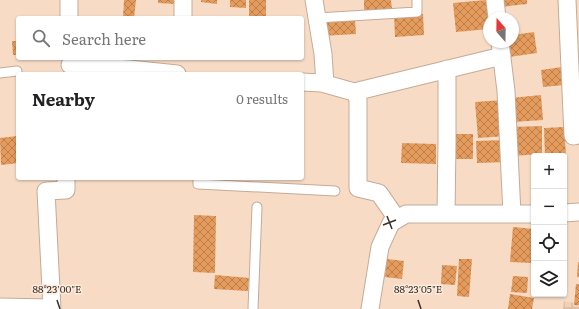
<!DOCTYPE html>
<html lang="en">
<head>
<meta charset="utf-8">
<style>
  body { margin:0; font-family:Literata,serif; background:#f2f2f2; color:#222 }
  .controls { position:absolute; right:12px; bottom:12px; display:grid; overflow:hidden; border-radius:4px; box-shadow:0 1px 3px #0004 }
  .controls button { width:36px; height:36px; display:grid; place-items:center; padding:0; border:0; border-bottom:1px solid #e0e0e0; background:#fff; color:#222; font:20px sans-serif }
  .compass { position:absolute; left:483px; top:12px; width:36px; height:36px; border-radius:50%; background:#fff; box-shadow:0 1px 3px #0004; rotate:340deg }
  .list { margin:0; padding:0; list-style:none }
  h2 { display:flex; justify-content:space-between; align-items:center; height:52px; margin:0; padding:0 16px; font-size:17px }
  h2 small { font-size:13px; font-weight:400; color:#767676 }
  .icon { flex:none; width:22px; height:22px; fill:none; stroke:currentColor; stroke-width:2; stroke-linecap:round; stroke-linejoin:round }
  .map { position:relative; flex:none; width:579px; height:309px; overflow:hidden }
  .search { position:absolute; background:#fff; box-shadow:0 1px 3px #0004; left:16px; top:16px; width:288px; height:44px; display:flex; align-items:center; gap:10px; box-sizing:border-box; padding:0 14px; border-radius:4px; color:#767676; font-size:15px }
  .panel { position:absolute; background:#fff; box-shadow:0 1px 3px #0004; left:16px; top:72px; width:288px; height:108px; border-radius:4px }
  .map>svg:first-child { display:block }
  .industrial { fill:url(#industrial-grid) }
  .building { fill:url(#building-cross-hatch) }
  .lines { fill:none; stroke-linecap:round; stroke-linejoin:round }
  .service-casing { stroke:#c5ab96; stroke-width:11 }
  .minor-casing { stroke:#c5ab96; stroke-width:19 }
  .service { stroke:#fff; stroke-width:9 }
  .minor { stroke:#fff; stroke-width:17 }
  .ticks { fill:none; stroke:#3a3027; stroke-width:1.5 }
  .ticks-label { font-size:10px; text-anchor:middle; fill:#3a3027; stroke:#fcebdd; stroke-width:3; stroke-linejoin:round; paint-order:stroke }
</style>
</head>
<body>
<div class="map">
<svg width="579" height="309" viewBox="0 0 579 309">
  <defs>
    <pattern id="industrial-grid" width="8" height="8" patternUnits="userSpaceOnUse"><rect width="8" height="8" fill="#f1d0b5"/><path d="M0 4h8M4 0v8" fill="none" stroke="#cfb39c"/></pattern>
    <pattern id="building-cross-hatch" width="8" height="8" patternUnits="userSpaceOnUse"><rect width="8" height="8" fill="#e49b5c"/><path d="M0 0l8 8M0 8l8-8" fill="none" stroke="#ba7f4c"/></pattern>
  </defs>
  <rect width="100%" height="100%" fill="#f7dbc5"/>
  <path class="industrial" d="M 564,301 L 579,304 L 579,309 L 563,309 Z"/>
  <path class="building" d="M 124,0 L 136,0 L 134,18 L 123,18 Z
    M 158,0 L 176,0 L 176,4 L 158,3 Z
    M 201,0 L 217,0 L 217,4 L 201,2 Z
    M 230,0 L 246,0 L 246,8 L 230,7 Z
    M 249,0 L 266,0 L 266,18 L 249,18 Z
    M 364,0 L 391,0 L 392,9 L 364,11 Z
    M 486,0 L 490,0 L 489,29 L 456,32 L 453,3 Z
    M 499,0 L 527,0 L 527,4 L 500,7 Z
    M 423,14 L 424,35 L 395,37 L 394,15 Z
    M 355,20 L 356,34 L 321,36 L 320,22 Z
    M 534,32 L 537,53 L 509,57 L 506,42 L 513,42 L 513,35 Z
    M 12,41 L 18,41 L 18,55 L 13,55 Z
    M 562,67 L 564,85 L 543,87 L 541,70 Z
    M 541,95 L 543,120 L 513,122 L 511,98 Z
    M 504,100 L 507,136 L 478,138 L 475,102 Z
    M 542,126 L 542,154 L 512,156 L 511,127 Z
    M 564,127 L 566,155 L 545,156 L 544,128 Z
    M 452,134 L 473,134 L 473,159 L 452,159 Z
    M 17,136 L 18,163 L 1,165 L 0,138 Z
    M 505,140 L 507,162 L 477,163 L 476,141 Z
    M 402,143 L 436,144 L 436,164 L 401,163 Z
    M 194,215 L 216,216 L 215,273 L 193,272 Z
    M 513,227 L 534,229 L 532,263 L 510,262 Z
    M 387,259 L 404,261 L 402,279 L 385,277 Z
    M 459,259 L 472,259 L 469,297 L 457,296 Z
    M 578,262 L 579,262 L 579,277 L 577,277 Z
    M 442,265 L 457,266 L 455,285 L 441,284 Z
    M 564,268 L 567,268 L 566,293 L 564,292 Z
    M 215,275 L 249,278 L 248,291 L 214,289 Z
    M 513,276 L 528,277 L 527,293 L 511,292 Z
    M 576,284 L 579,284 L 579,305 L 574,305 Z
    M 510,294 L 534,298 L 532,309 L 508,309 Z"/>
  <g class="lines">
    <defs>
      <path id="service" d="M 317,18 L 417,12 L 417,0
        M 0,73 L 17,71
        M 198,178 L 198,184 L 335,191
        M 253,309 L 257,207"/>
      <path id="minor" d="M 69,0 L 69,18
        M 314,0 L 323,54 L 325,84
        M 495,0 L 497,18
        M 567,0 L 573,136 L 579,135
        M 183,18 L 183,0
        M 500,42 L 506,91 L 512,214
        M 70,65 L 129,69 L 177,74
        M 302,82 L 322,83 L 354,92 L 358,99 L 358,188 L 379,193 L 397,219
        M 354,92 L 502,56
        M 564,213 L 579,212
        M 446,214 L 447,141 L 447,69
        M 0,307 L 51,308
        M 52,309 L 46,191 L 66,190 L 66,178
        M 370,309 L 380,247 L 391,223 L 406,214 L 534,214"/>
    </defs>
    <use href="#service" class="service-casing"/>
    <use href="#minor" class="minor-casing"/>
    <use href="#service" class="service"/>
    <use href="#minor" class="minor"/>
  </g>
  <path class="ticks" d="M 387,216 L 392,229M 383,225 L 396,220M 57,300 L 60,309M 418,300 L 421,309"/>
  <g class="ticks-label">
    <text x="57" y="293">88°23'00"E</text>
    <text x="418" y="293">88°23'05"E</text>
  </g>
</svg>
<div class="controls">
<button>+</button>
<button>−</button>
<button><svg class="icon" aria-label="locate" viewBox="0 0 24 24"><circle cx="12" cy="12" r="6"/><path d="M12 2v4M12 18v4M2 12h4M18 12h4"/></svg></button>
<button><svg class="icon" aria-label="layers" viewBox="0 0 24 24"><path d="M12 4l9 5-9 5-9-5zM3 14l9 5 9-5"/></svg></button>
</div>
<svg class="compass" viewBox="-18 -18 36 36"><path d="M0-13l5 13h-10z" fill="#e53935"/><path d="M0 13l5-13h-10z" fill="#767676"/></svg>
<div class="search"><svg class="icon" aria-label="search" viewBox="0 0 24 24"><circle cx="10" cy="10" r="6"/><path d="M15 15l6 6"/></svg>Search here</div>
<section class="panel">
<h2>Nearby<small>0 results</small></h2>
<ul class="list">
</ul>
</section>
</div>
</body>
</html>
